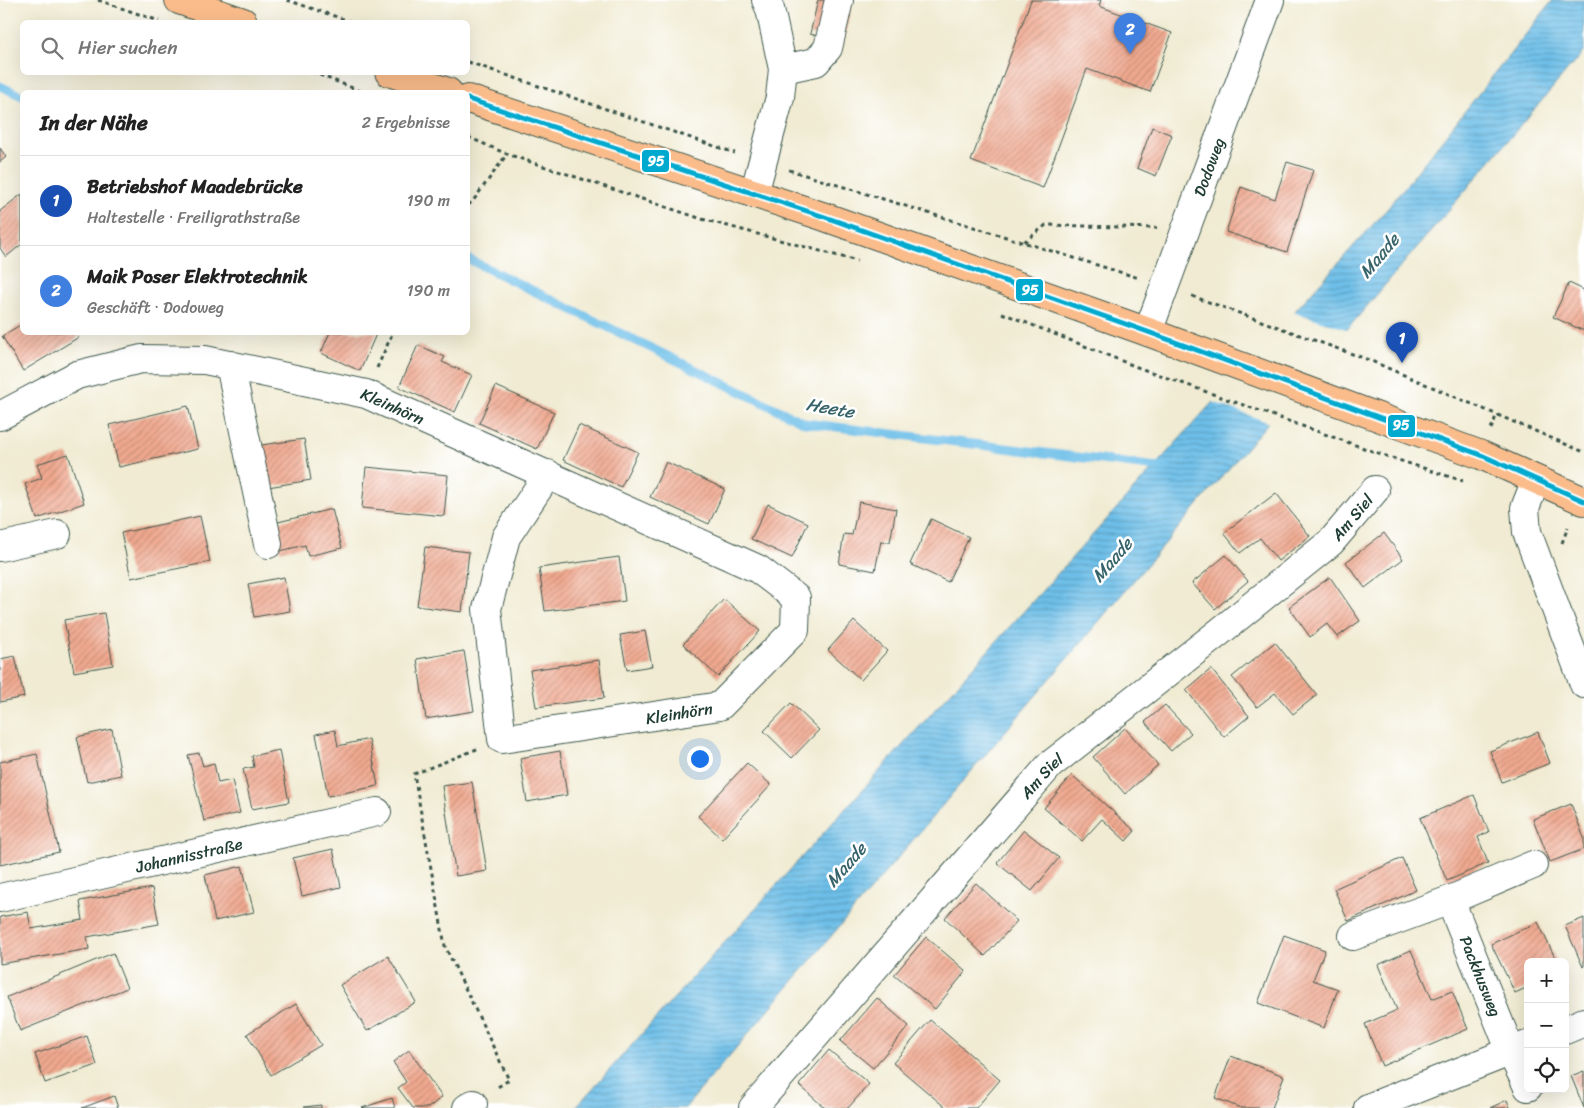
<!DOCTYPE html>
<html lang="de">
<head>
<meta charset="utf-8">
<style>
  body { margin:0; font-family:Sriracha,sans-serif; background:#f6f6f6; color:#222 }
  .controls { position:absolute; right:15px; bottom:15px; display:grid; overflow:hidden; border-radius:8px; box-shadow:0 5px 20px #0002 }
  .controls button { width:45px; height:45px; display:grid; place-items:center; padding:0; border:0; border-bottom:1px solid #e0e0e0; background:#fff; color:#222; font:25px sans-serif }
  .you { position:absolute; left:699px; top:758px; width:18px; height:18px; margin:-12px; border:4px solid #fff; border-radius:50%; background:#1a73e8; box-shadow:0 0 0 8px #1a73e833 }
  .badge { display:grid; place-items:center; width:32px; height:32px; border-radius:50%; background:#db2777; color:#fff; font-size:16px; font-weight:700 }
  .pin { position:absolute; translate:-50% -41px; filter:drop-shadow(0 1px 2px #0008) }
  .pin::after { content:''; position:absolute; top:26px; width:18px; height:15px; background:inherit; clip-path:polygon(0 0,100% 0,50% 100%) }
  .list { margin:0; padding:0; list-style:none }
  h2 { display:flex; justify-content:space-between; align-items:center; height:65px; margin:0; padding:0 20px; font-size:21px }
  h2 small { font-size:16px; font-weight:400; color:#767676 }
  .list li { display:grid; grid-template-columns:32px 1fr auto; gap:15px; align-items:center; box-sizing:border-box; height:90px; padding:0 20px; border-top:1px solid #e0e0e0 }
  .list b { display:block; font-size:19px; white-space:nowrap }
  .list p { margin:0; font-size:16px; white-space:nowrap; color:#767676 }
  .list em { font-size:16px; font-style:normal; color:#767676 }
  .icon { flex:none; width:28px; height:28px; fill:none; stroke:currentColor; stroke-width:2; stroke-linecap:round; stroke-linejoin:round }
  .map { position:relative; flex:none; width:1584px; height:1108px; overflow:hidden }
  .search { position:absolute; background:#fff; box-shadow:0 5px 20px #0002; left:20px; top:20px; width:450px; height:55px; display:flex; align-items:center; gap:12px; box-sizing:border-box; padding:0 18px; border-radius:8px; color:#767676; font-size:19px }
  .panel { position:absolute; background:#fff; box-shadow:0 5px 20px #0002; left:20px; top:90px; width:450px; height:245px; border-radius:8px }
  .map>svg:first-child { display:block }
  .water { fill:url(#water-rules); stroke:#467e8e }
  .pier { fill:#f0ebd2 }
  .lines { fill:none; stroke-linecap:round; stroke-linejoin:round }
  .stream { stroke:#6ebfe9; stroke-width:9 }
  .building { fill:url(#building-hatch) }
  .minor-casing { stroke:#3e574c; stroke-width:30 }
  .major-casing { stroke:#3e574c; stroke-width:30 }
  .path { stroke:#3e574c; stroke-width:3; stroke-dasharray:4 4; stroke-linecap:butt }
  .minor { stroke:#fff; stroke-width:28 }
  .major { stroke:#fabc8b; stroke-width:28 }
  .bus-1-casing { stroke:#fff; stroke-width:9 }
  .bus-1 { stroke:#00a9ce; stroke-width:5 }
  .labels { text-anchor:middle; stroke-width:5; stroke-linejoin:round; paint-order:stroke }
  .street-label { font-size:16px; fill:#1f3d34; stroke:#fff }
  .water-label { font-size:18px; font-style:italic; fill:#37646a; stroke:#fff }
  .line-badge { stroke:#fff; stroke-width:2 }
  .badge-label { font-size:14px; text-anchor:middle; font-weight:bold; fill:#fff }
</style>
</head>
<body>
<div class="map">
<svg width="1584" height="1108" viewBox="0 0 1584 1108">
  <defs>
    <pattern id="water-rules" width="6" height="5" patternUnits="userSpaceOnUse" patternTransform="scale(1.25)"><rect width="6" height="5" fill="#6ebfe9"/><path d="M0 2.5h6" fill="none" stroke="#5a9cbe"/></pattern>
    <pattern id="building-hatch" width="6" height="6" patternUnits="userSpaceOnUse" patternTransform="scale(1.25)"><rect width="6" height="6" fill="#f1a990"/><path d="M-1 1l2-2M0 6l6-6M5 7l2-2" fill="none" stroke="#c38b76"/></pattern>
  </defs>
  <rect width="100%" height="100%" fill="#fff"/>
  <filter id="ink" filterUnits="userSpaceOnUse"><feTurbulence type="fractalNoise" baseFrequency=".02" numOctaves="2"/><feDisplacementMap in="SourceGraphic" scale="10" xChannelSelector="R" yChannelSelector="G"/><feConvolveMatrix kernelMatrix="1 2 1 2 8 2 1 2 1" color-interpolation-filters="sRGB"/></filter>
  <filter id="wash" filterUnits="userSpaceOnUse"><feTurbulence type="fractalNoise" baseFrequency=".0096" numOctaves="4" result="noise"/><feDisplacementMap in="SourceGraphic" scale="20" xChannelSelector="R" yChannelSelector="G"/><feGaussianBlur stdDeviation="1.12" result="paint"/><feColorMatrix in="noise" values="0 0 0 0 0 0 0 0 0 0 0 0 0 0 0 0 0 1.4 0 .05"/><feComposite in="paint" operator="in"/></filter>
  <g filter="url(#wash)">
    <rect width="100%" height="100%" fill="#f0ebd2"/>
    <path class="water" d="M 1553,0 L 1584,0 L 1584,51 L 685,1108 L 575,1108 L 1388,208 Z"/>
    <path class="pier" d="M 1291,311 L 1349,330 L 1270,423 L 1210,401 Z"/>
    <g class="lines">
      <path class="stream" d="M 0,86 L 22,96
        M 468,259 L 805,423 L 1165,468"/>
    </g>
    <g id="blocks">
      <path class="building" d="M 818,0 L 853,0 L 843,42 L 810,34 Z
        M 1031,0 L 1101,0 L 1099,6 L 1172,33 L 1150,92 L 1087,69 L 1043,188 L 971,161 Z
        M 1152,127 L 1172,135 L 1156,176 L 1137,168 Z
        M 0,148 L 6,157 L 0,162 Z
        M 1287,162 L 1313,170 L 1287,252 L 1226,232 L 1241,187 L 1275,199 Z
        M 22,194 L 22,244 L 6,257 L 0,248 L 0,211 Z
        M 1569,283 L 1584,290 L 1584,331 L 1553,317 Z
        M 22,324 L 22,332 L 76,332 L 79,337 L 23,371 L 2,336 Z
        M 330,332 L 377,332 L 360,371 L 321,353 Z
        M 418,345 L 445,357 L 442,362 L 472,375 L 455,412 L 399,387 Z
        M 496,386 L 554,412 L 537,449 L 479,423 Z
        M 188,406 L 198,449 L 119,467 L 109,425 Z
        M 579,425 L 638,452 L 621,487 L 563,460 Z
        M 304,439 L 311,480 L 268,487 L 261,445 Z
        M 68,454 L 84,503 L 37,519 L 25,484 L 42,478 L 37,464 Z
        M 666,462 L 725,489 L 709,524 L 650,497 Z
        M 366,467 L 448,475 L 444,516 L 362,508 Z
        M 1276,493 L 1310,536 L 1278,561 L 1260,538 L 1240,553 L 1224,533 Z
        M 859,502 L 896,509 L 890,542 L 881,541 L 875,571 L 839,564 L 844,534 L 852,535 Z
        M 768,504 L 808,523 L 792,558 L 751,539 Z
        M 332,509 L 342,548 L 308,556 L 305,545 L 280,551 L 274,523 Z
        M 200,516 L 210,562 L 131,578 L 121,533 Z
        M 931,519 L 969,537 L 948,582 L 910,564 Z
        M 1384,533 L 1403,559 L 1365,588 L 1346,562 Z
        M 425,547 L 469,552 L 462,612 L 417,606 Z
        M 1226,555 L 1248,581 L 1215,609 L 1192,583 Z
        M 619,557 L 625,601 L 545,611 L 539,568 Z
        M 284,577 L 290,611 L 254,617 L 248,584 Z
        M 1330,577 L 1360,621 L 1337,637 L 1327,624 L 1310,637 L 1289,607 Z
        M 724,599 L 760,631 L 718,677 L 683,644 Z
        M 104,613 L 113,665 L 74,672 L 64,620 Z
        M 854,621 L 887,651 L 861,680 L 828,650 Z
        M 645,631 L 652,666 L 627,670 L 620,635 Z
        M 1275,642 L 1317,695 L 1293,714 L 1275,693 L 1257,707 L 1232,677 Z
        M 464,651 L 474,711 L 426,719 L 417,659 Z
        M 15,656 L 24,697 L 0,702 L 0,659 Z
        M 599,660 L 604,698 L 536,707 L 530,670 Z
        M 1211,669 L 1249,716 L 1224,737 L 1186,690 Z
        M 791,703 L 819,730 L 792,758 L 764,731 Z
        M 1165,705 L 1191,733 L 1171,751 L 1145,722 Z
        M 1125,728 L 1158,765 L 1125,794 L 1093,757 Z
        M 112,729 L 121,775 L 87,782 L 77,737 Z
        M 335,730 L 338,746 L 369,739 L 378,786 L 328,796 L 316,734 Z
        M 1538,732 L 1550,763 L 1502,782 L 1490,751 Z
        M 279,750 L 289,802 L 252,809 L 243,769 L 254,767 L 252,756 Z
        M 560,751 L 567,795 L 527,802 L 520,758 Z
        M 199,753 L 203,766 L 214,763 L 218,783 L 232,780 L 240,813 L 204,821 L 188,755 Z
        M 37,754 L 59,852 L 0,865 L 0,762 Z
        M 747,763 L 771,785 L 722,839 L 698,816 Z
        M 1072,775 L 1135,831 L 1126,841 L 1102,819 L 1082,841 L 1044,808 Z
        M 472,782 L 487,871 L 456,876 L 442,786 Z
        M 1474,795 L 1489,832 L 1478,837 L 1488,863 L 1447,881 L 1420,818 Z
        M 1571,804 L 1584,838 L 1584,849 L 1550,862 L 1533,819 Z
        M 1024,830 L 1059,858 L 1032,891 L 997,863 Z
        M 333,849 L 341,887 L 302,896 L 293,858 Z
        M 1402,858 L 1416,890 L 1348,921 L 1334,889 Z
        M 242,866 L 254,912 L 215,921 L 205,875 Z
        M 976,883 L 1017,921 L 985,956 L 945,918 Z
        M 152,888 L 159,924 L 87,937 L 89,949 L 0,964 L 0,917 L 28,912 L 31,929 L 83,920 L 80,901 Z
        M 1584,918 L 1584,966 L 1583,967 L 1565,926 Z
        M 1538,922 L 1557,962 L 1528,962 L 1528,987 L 1515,993 L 1491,944 Z
        M 1284,935 L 1325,950 L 1313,980 L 1338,989 L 1324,1028 L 1258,1003 Z
        M 926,937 L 966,971 L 935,1009 L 894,975 Z
        M 1411,950 L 1432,999 L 1452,991 L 1468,1029 L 1382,1066 L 1365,1024 L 1397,1010 L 1378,965 Z
        M 113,953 L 127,988 L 20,1031 L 7,997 Z
        M 388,956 L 416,1002 L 367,1031 L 340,985 Z
        M 877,998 L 909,1026 L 873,1068 L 840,1041 Z
        M 296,1004 L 321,1045 L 271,1075 L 247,1034 Z
        M 930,1020 L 1000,1080 L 976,1108 L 946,1108 L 893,1063 Z
        M 87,1036 L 97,1065 L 45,1083 L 35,1054 Z
        M 409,1050 L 442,1097 L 428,1108 L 413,1108 L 398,1088 L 406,1082 L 393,1062 Z
        M 829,1050 L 869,1084 L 848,1108 L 825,1108 L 799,1085 Z
        M 1231,1056 L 1284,1076 L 1272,1108 L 1241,1108 L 1215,1098 Z
        M 1584,1071 L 1584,1108 L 1571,1076 Z
        M 114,1096 L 118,1108 L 82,1108 Z
        M 392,1098 L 395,1108 L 362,1108 Z
        M 1507,1100 L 1510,1108 L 1490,1108 Z
        M 321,1105 L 321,1108 L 304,1108 L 304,1107 Z"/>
    </g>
  </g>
  <g filter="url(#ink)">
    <use href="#blocks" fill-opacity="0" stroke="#3e574c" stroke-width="1"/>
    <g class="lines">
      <defs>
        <g id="minor">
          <path d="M 783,69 L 816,62 L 828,48 L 839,0"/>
          <path d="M 754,194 L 780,97 L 783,69 L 770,9 L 766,0"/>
          <path id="s1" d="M 1148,332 L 1270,0"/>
          <path d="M 230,365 L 268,544"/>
          <path id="s2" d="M 0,416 L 77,375 L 141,359 L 205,360 L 366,394 L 758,569 L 796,598 L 795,630 L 720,706 L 502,739 L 487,609 L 506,537 L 548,474"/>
          <path d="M 1536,480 L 1525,508 L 1527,532 L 1584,684"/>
          <path d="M 0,547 L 57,534"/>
          <path id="s3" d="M 0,898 L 377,812"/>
          <path d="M 1353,936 L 1450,900"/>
          <path d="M 1565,1030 L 1584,1022"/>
          <path d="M 1528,1087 L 1511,1052 L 1450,900 L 1533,865"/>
          <path d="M 467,1108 L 473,1104"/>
          <path id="s4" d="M 753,1108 L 1050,765 L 1217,634 L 1331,542 L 1375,490"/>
          <path d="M 1368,1108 L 1527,1045"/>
        </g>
        <path id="major" d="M 179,0 L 243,22
          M 389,72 L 448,92
          M 468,99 L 825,217 L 1148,332 L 1481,455 L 1584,501"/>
      </defs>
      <use href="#minor" class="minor-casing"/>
      <use href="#major" class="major-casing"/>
      <path class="path" d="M 98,0 L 159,21
        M 287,0 L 352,22
        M 468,62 L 735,153
        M 312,72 L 363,92
        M 468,137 L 507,154 L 702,219 L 857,261
        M 789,170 L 1139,278
        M 468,205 L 473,201 L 507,154
        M 1024,242 L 1046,225 L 1157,228
        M 1192,296 L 1369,360 L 1584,452
        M 1002,313 L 1137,367 L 1389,457 L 1463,481
        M 377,368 L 393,332
        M 1491,429 L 1497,414
        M 1562,543 L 1568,527
        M 477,749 L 414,774 L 445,946 L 509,1080 L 496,1088"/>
      <use href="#minor" class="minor"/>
      <use href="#major" class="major"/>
      <defs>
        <path id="bus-1" d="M 468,99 L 825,217 L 1148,332 L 1481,455 L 1584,501"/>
      </defs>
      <use href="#bus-1" class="bus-1-casing"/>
      <use href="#bus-1" class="bus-1"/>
    </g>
  </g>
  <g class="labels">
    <g class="street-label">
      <text dy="6" stroke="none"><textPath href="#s1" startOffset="176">Dodoweg</textPath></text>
      <text dy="6" stroke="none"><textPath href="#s2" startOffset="411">Kleinhörn</textPath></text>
      <text dy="6" stroke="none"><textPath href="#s4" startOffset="845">Am Siel</textPath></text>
      <text transform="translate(679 713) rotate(-9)" y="6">Kleinhörn</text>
      <text dy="6" stroke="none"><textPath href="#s4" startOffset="440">Am Siel</textPath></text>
      <text dy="6" stroke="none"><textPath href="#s3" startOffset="194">Johannisstraße</textPath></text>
      <text transform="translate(1481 976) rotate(68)" y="6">Packhusweg</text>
    </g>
    <g class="water-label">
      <text transform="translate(1379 256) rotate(-50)" y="6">Maade</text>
      <text transform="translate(830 408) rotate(10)" y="6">Heete</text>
      <text transform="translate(1112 560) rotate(-49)" y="6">Maade</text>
      <text transform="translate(846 865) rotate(-49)" y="6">Maade</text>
    </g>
  </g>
  <g class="line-badge">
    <rect x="641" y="149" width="29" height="24" rx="5" fill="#00a9ce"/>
    <rect x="1015" y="278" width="29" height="24" rx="5" fill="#00a9ce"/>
    <rect x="1387" y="414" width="29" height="24" rx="5" fill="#00a9ce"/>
  </g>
  <g class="badge-label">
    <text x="656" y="166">95</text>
    <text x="1030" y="295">95</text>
    <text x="1401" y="430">95</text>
  </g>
</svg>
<div class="controls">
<button>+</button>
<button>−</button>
<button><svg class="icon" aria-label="locate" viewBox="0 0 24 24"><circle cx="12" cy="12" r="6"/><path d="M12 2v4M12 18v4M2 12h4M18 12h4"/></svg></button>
</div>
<div class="you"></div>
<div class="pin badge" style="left:1402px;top:363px;background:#1a4fb4">1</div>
<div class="pin badge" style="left:1130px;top:54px;background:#3f7fe0">2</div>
<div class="search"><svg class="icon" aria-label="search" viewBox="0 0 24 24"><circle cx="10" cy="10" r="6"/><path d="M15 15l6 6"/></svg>Hier suchen</div>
<section class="panel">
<h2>In der Nähe<small>2 Ergebnisse</small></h2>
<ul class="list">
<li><span class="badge" style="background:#1a4fb4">1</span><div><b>Betriebshof Maadebrücke</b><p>Haltestelle · Freiligrathstraße</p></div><em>190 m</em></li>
<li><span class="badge" style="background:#3f7fe0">2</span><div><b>Maik Poser Elektrotechnik</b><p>Geschäft · Dodoweg</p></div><em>190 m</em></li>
</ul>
</section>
</div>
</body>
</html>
